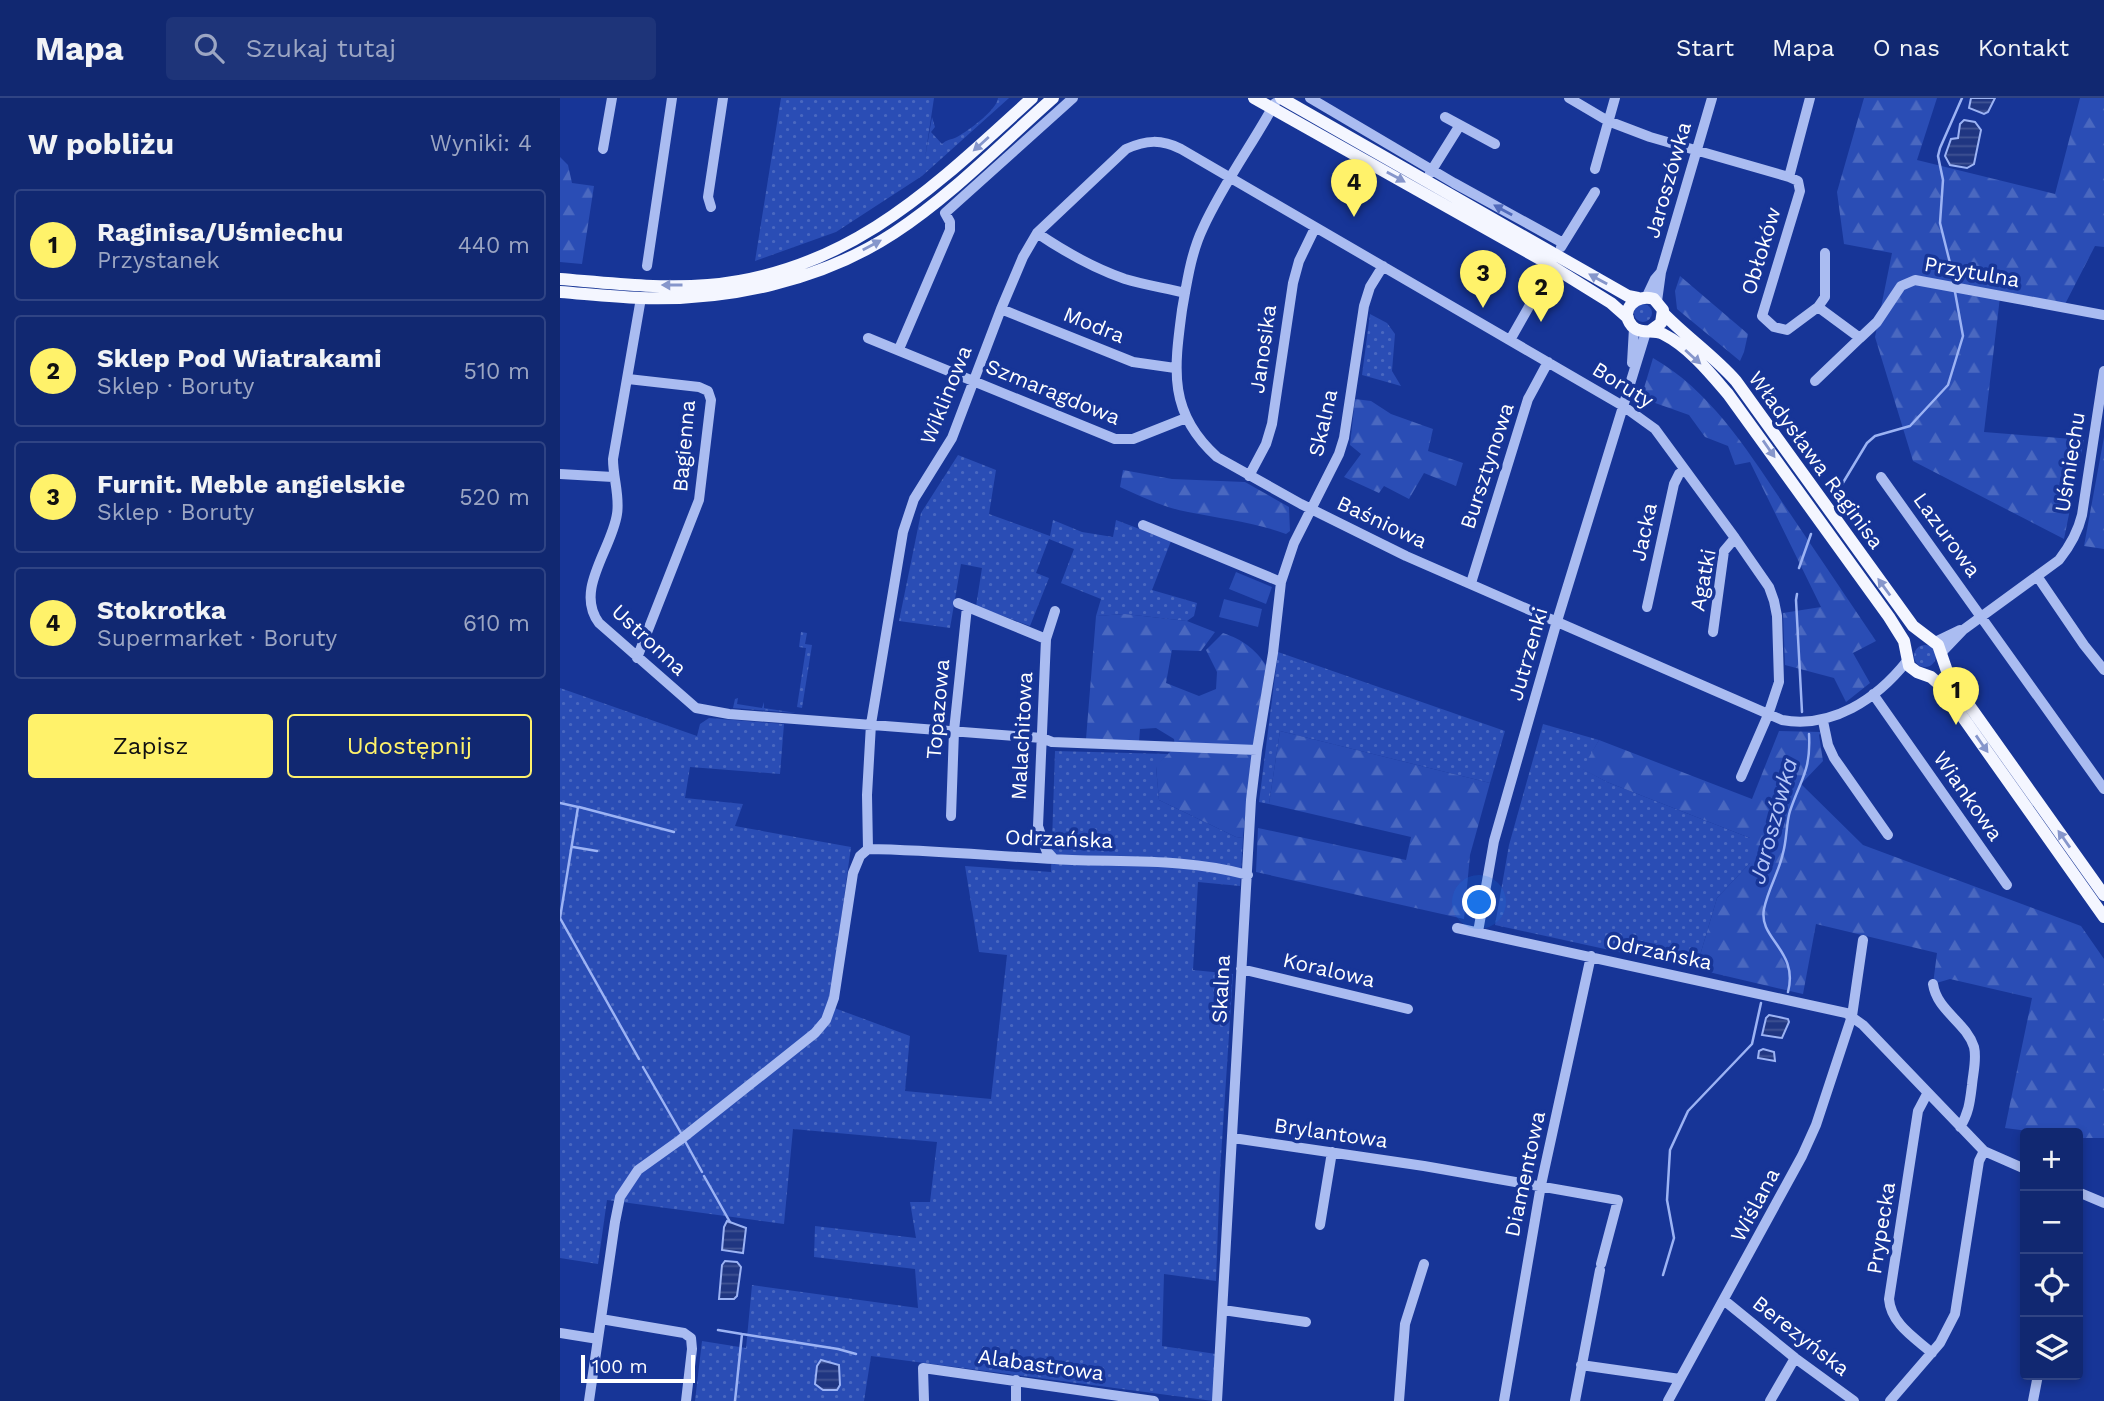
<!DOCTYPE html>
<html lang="pl">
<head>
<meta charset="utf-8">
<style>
  body { margin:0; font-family:"Work Sans",sans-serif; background:#1e3479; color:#f1f3f6 }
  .controls { position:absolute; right:21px; bottom:21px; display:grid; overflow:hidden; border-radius:7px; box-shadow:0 4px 10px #0003 }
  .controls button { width:63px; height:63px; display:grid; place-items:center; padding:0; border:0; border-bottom:2px solid #304484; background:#112871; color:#f1f3f6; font:35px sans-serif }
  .scale { position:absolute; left:21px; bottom:18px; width:114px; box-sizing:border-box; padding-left:7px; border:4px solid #fff; border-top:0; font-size:19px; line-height:24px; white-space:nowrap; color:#fff; -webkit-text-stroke:5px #173597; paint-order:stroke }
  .you { position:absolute; left:920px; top:805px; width:24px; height:24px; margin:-18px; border:5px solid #fff; border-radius:50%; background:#1a73e8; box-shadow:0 0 0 10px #1a73e833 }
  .badge { display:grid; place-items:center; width:46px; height:46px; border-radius:50%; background:#fff26a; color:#111; font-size:23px; font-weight:700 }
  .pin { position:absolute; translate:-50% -58px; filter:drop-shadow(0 2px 4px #0008) }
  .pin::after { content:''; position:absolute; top:37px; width:24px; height:21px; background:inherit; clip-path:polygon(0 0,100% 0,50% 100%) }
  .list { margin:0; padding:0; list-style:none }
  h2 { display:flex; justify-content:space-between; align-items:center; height:91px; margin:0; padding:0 28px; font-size:30px }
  h2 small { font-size:23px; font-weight:400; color:#9ca6c3 }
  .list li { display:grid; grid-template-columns:46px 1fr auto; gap:21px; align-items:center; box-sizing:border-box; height:112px; margin:0 14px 14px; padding:0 14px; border:2px solid #304484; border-radius:7px }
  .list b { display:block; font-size:26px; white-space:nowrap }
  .list p { margin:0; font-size:23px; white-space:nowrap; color:#9ca6c3 }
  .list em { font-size:23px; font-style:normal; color:#9ca6c3 }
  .actions { display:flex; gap:14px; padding:21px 28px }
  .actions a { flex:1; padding:16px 0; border:2px solid #fff26a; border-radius:7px; text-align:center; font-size:24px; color:#fff26a }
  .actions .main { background:#fff26a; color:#111 }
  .icon { flex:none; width:38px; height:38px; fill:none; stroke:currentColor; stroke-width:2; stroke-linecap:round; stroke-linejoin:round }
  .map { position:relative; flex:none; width:1544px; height:1303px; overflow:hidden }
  header { display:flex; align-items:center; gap:42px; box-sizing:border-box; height:98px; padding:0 35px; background:#112871; border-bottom:2px solid #304484 }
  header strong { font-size:33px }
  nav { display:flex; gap:38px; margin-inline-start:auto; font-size:24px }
  .search { width:490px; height:63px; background:#1e3479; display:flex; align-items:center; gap:18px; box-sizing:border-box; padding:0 24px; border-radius:7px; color:#9ca6c3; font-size:26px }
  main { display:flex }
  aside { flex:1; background:#112871 }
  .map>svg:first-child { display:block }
  .grass { fill:url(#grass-dots) }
  .forest { fill:url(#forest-firs) }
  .green { fill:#2a4db5 }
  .water { fill:url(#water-rules); stroke:#9cb3f4; stroke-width:2 }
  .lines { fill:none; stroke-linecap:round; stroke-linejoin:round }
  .stream { stroke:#9cb3f4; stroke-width:2.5 }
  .minor { stroke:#aabcf1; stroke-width:10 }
  .major { stroke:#f4f6ff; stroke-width:12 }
  .oneway { fill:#8696cb }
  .oneway2 { fill:#526bbb }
  .labels { text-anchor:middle; stroke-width:7; stroke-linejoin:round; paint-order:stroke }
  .street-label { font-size:21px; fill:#fff; stroke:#173597 }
  .water-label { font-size:23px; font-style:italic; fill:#b6c7f8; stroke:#173597 }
</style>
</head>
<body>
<header>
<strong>Mapa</strong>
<div class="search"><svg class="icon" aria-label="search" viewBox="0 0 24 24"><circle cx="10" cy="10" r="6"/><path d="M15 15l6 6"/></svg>Szukaj tutaj</div>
<nav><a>Start</a><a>Mapa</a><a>O nas</a><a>Kontakt</a></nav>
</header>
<main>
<aside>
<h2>W pobliżu<small>Wyniki: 4</small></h2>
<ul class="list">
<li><span class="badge">1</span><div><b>Raginisa/Uśmiechu</b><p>Przystanek</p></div><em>440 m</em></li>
<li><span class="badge">2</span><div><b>Sklep Pod Wiatrakami</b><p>Sklep · Boruty</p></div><em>510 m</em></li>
<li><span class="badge">3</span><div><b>Furnit. Meble angielskie</b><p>Sklep · Boruty</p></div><em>520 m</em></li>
<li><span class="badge">4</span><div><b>Stokrotka</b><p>Supermarket · Boruty</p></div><em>610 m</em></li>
</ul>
<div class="actions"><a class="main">Zapisz</a><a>Udostępnij</a></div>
</aside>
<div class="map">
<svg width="1544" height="1303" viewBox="0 0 1544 1303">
  <defs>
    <pattern id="grass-dots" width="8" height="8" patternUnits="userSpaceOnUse" patternTransform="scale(1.75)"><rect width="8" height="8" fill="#2a4db5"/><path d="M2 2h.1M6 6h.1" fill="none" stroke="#4a68c0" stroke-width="1.8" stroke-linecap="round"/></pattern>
    <pattern id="forest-firs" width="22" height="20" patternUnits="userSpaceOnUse" patternTransform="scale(1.75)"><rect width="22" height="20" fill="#2a4db5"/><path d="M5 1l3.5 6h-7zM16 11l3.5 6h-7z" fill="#4a68c0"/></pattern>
    <pattern id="water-rules" width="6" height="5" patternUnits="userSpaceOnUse" patternTransform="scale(1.75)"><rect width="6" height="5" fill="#203681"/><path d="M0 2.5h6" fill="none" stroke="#415494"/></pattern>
  </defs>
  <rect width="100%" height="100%" fill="#173597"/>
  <path class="grass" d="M 221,0 L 374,0 L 365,60 L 372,19 L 375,29 L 371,34 L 382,46 C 387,41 391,42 397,39 C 408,33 437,12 438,0 L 449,0 L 362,78 L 276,134 L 195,163 Z
    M1074 215a9 9 0 1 1 18 0a9 9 0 1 1-18 0Z
    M 810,216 L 827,225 L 835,236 L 832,273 L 841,288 L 802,277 Z
    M 398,357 L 436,372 L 429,416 L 490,438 L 493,422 L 522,434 L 553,439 L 556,422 L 611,443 L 592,492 L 637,505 L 634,518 L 627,523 L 565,516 L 536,518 L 541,501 L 501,485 L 514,451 L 489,441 L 476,475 L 489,480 L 470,528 L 416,508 L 422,470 L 401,466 L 390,530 L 339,523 L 361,415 Z
    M 241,534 L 247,535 L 245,546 L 252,547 L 242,610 L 237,609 L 246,550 L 239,549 Z
    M1354 558a11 11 0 1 1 22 0a11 11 0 1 1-22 0Z
    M 718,554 L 945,633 L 930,685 L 720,633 L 709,706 L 699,704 Z
    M 0,590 L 137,638 L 140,626 L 149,620 L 224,626 L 220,676 L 130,669 L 125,700 L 183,706 L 175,728 L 291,749 L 269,908 L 350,938 L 345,993 L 431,1001 L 447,857 L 419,854 L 405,768 L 491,774 L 495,653 L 608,656 L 596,669 L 599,702 L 676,739 L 683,740 L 680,788 L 638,784 L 633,872 L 673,876 L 660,1074 L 656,1183 L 604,1176 L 602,1248 L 656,1256 L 653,1303 L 311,1258 L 304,1303 L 135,1303 L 142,1243 L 186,1250 L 192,1187 L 358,1210 L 355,1171 L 254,1159 L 255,1128 L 356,1140 L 350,1104 L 370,1104 L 377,1044 L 233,1031 L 224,1126 L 47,1102 L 38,1166 L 0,1160 Z
    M 178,600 L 177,606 L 202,610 L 204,604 L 204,610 L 236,615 L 173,610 L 175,601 Z
    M 983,626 L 1039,642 L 1023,671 L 1047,684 L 1190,740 L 1190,765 L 1157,800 L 1136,871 L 935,827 L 949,747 Z"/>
  <path class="forest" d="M 1304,0 L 1377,0 L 1357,62 L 1495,96 L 1520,0 L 1544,0 L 1544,149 L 1535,148 L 1503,210 L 1440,199 L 1424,334 L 1524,342 L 1504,441 L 1353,363 L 1315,239 L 1332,155 L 1284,146 L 1277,94 Z
    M 0,59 L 8,67 L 12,85 L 34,88 L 22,166 L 0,164 Z
    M 1120,178 L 1188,236 L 1184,254 L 1180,263 L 1117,211 L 1115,193 Z
    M 1093,260 C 1153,294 1191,358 1229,414 C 1258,457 1287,500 1316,543 L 1293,555 L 1310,585 L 1286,604 L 1274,580 L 1225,567 L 1223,515 L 1261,509 L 1190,364 L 1175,367 L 1168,348 L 1145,339 L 1129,317 L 1081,300 Z
    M 795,301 L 811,303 L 831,316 L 873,331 L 868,353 L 903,365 L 896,388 L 864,375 L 849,401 L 824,388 L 819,395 L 784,379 L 801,356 L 790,347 Z
    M 1544,339 L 1544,451 L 1524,448 Z
    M 563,372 L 612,381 L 685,384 L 729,409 L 730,433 L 726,436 C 694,424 662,421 628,414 C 605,410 582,399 560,389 Z
    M 565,516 L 627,523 L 655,534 L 641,553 L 612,552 L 606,585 L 639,598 L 656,591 L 657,574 L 646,552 L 663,535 C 683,542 694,550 706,567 L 691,661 L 683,740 L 676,739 L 599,702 L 596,668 L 615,649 L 614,641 L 596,630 L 580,631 L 579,644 L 526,641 L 536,518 Z
    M 720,633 L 930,685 L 910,757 L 904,821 L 696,774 L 698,730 L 846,762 L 851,739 L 709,706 Z
    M 1219,633 L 1261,634 L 1259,637 L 1263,663 L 1241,686 L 1303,747 L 1521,828 L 1544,861 L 1544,1040 L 1518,1040 L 1518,1035 L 1483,1035 L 1445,1030 L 1472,900 L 1390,881 L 1373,886 L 1377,855 L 1256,826 L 1243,896 L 1136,871 L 1157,800 L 1190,765 L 1190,740 L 1047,684 L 1022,671 L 1039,642 L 1192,701 Z"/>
  <path class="green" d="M 676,474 L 712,489 L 706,506 L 669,491 Z
    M 664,501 L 702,511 L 698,529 L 659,519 Z"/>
  <path class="water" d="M 1411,0 L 1435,0 L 1428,14 L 1424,16 L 1409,10 Z
    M 1404,22 L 1415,24 L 1421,32 L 1414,66 L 1407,70 L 1390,67 L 1385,58 L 1391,41 L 1398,40 L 1400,26 Z
    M 1209,917 L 1228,921 L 1229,924 L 1222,940 L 1202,937 L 1206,920 Z
    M 1203,951 L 1214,954 L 1215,963 L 1198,960 L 1199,953 Z
    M 167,1123 L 186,1130 L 183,1155 L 162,1152 L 164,1129 Z
    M 165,1163 L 177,1164 L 181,1169 L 177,1198 L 174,1201 L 159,1201 L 162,1167 Z
    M 261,1262 L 279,1267 L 280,1287 L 277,1292 L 263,1292 L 255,1286 L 257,1268 Z"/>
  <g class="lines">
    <path class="stream" d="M 1395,185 L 1380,125 L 1383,82 L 1378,58 L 1380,50 L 1402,0
      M 1278,393 L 1307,345 L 1315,338 L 1350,328 L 1388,287 L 1403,238 L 1395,194
      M 1239,470 L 1251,436
      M 1237,496 L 1236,502 L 1242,614
      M 0,705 L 18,709 L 0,820 L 79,961
      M 19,709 L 114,734
      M 13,749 L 37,753
      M 1228,894 C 1239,852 1198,841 1204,811 C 1208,791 1219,774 1223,755 C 1227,741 1226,726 1230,713 C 1241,680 1251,673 1249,636
      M 83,969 L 121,1035
      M 125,1043 L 142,1074
      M 144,1078 L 170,1124
      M 1103,1177 L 1114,1140 L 1107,1102 L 1110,1052 L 1128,1013 L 1192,946 L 1201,905
      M 158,1232 L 182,1236 L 175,1303
      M 182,1236 L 278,1251 L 296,1256"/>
    <path class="minor" d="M 750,0 L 894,85 L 1003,145
      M 1009,0 L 1048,23 L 1090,39 L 1229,79 L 1238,83 L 1240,93 L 1202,218 L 1214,229 L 1227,232 L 1258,209 L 1265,199 L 1265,155
      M 715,5 C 692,47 663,86 643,130 C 631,155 627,184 622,212 C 614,272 608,315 657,359 L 741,406 L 846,458 L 1222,622 C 1272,631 1317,601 1347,563
      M 885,19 L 935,46
      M 43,51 L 52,0
      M 1035,71 L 1055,0
      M 870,75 L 900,27
      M 1229,79 L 1250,0
      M 151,109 L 148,99 L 163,0
      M 477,135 C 505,154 533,170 565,181 C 585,187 605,190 625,195
      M 1001,149 L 1035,94
      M 87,168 L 112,0
      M 1087,198 L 1095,181 L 1101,174
      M 81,200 L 53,361 C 53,380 60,398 57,416 C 52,451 14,492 39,525 L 136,610 L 169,616 L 482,640 L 492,644 L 697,652
      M 1097,203 L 1101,174 L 1152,0
      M 441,211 L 573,264 L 615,270
      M 308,240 L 555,341 L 573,341 L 626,320
      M 1300,240 L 1317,224 L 1341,188 L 1355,182 L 1544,217
      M 950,242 L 992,168
      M 339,251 L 390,132 L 390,124 L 385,115 L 513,0
      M 1072,265 L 1074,230
      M 68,281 L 139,289 L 148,293 L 151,302 L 139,402 L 77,560
      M 1255,283 L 1300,240 L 1258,209
      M 0,376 L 53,379
      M 689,378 L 706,346 L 712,326 L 733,185 L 739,163 L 755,130
      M 1321,379 L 1544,691
      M 583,427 L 721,484
      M 1477,478 L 1524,547 L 1544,572
      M 911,485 L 968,301 L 988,264
      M 398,505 L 486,541
      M 1087,509 L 1114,386 L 1119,376 L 1125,372
      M 1153,534 L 1164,453 L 1175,440
      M 1375,544 L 1400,532
      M 1382,554 L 1403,532 L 1499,462 C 1510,448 1518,434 1522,417 L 1544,273
      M 1313,596 L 1447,787
      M 1263,623 L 1268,647 L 1274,660 L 1328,737
      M 391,718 L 394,633 L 407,509
      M 308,751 L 307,697 L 311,626 L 343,434 L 354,401 L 392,340 L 441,211 L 463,159 L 477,135 L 566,51 C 586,42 601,41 621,51 L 1063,308 L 1095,331 L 1175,440 L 1209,489 L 1214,503 L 1217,518 L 1219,584 L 1208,617 L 1181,679
      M 308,751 C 376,752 444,759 512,762 C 571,764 630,761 688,777
      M 494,761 L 486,752 L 478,728 L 486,541 L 495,513
      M 897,830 L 1286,915 L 1303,927 L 1424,1053 L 1465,1071
      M 918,834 L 934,743 L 997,523 L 1086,234
      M 681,871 L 848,911
      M 1373,886 C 1377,913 1406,924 1414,949 C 1417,961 1413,975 1412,987 C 1410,1003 1409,1015 1400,1029
      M 1367,996 L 1358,1013 L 1329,1201 C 1331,1226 1355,1240 1372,1255
      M 673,1040 L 864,1068 L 1058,1102 L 1041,1166
      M 1518,1094 L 1544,1105
      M 760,1127 L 772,1054
      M 1165,1203 L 1235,1260 L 1294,1303
      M 663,1212 L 746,1224
      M 41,1221 L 124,1235 L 131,1240 L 132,1251 L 126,1303
      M 0,1235 L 38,1241
      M 1021,1267 L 1120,1281
      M 29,1303 L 55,1124 L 60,1099 L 78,1072 L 120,1042 L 255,935 L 266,922 L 274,900 L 293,775 L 300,758 L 308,751
      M 364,1303 L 363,1270 L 594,1303
      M 456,1303 L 456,1282
      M 657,1303 L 691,702 L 697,652 L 713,555 L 721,484 L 734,445 L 779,356 L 784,340 L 804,208 L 810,189 L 823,168
      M 839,1303 L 845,1226 L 864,1166
      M 944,1303 L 981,1087 L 1031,858
      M 1015,1303 L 1040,1172
      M 1108,1303 L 1242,1058 L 1256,1027 L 1292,918 L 1303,842
      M 1210,1303 L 1235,1260
      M 1330,1303 L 1380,1245 L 1395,1216 L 1419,1063 L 1424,1053
      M 1473,1303 L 1478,1277"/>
    <path class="major" d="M 694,0 L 980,161 L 1051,205 L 1068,220
      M 721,0 L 1068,198 L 1078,200
      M 0,181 C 49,185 99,191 148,187 C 288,175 374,89 472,0
      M 0,194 C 26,196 53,199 80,200 C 167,203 261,183 334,135 C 392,97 441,46 493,0
      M 1103,215 C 1126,239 1153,257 1176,283 L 1353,528 L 1378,547 L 1389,579 L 1544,797
      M 1090,233 L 1101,225 L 1103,212 L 1094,201 C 1077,195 1058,212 1072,228 C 1081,237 1093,231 1103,236 C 1129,249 1150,275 1168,296 L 1329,519 L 1344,543 L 1349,568 L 1357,574 L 1371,579 L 1380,587 L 1544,819"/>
  </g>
  <defs><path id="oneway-solid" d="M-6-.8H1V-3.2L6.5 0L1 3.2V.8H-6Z" transform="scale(1.75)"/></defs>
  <g class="oneway">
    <use href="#oneway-solid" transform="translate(421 46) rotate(138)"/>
    <use href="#oneway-solid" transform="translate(836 79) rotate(29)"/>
    <use href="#oneway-solid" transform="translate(312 147) rotate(-28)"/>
    <use href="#oneway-solid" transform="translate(1038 181) rotate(-151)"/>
    <use href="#oneway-solid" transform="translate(112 187) rotate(180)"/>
    <use href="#oneway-solid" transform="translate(1133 259) rotate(42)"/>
    <use href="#oneway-solid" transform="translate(1209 351) rotate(55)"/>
    <use href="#oneway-solid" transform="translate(1324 489) rotate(-126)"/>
    <use href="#oneway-solid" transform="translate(1422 646) rotate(55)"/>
    <use href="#oneway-solid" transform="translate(1504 741) rotate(-125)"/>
  </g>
  <use class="oneway2" href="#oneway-solid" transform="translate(943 112) rotate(-151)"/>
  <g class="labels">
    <g class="street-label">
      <text transform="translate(1108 82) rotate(-74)" y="7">Jaroszówka</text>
      <text transform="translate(1201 153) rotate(-73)" y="7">Obłoków</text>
      <text transform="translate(1412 174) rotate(10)" y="7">Przytulna</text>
      <text transform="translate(534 227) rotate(22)" y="7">Modra</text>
      <text transform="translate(703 251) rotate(-82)" y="7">Janosika</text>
      <text transform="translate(1063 287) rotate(32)" y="7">Boruty</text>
      <text transform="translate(493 294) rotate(22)" y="7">Szmaragdowa</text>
      <text transform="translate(386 297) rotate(-68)" y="7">Wiklinowa</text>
      <text transform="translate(763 325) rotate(-77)" y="7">Skalna</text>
      <text transform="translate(124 348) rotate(-85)" y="7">Bagienna</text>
      <text transform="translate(1256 362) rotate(54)" y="7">Władysława Raginisa</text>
      <text transform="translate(1510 364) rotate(-81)" y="7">Uśmiechu</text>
      <text transform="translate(927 368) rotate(-72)" y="7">Bursztynowa</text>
      <text transform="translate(822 424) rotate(25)" y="7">Baśniowa</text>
      <text transform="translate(1084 434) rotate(-78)" y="7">Jacka</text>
      <text transform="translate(1387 437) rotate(54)" y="7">Lazurowa</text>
      <text transform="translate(1143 482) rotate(-79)" y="7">Agatki</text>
      <text transform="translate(89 542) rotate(43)" y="7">Ustronna</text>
      <text transform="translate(968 556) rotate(-74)" y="7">Jutrzenki</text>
      <text transform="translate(378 611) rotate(-85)" y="7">Topazowa</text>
      <text transform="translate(462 638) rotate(-87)" y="7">Malachitowa</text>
      <text transform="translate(1408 698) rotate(55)" y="7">Wiankowa</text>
      <text transform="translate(499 741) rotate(2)" y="7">Odrzańska</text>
      <text transform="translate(1099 854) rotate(12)" y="7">Odrzańska</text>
      <text transform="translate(769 872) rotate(13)" y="7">Koralowa</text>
      <text transform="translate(661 891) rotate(-87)" y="7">Skalna</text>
      <text transform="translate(771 1035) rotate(8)" y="7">Brylantowa</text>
      <text transform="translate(965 1076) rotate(-78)" y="7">Diamentowa</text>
      <text transform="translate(1195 1107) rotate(-62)" y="7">Wiślana</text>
      <text transform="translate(1321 1130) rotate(-81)" y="7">Prypecka</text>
      <text transform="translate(1241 1238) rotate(38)" y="7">Berezyńska</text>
      <text transform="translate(481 1267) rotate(8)" y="7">Alabastrowa</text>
    </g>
    <g class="water-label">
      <text transform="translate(1213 723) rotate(-75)" y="8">Jaroszówka</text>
    </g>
  </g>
</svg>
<div class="controls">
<button>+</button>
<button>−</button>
<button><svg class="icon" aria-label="locate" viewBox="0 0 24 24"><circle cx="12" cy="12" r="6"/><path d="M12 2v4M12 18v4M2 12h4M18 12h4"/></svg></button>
<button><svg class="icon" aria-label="layers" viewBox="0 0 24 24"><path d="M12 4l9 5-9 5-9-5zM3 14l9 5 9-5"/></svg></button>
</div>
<div class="scale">100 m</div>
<div class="you"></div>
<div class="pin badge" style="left:1396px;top:627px">1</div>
<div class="pin badge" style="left:981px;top:224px">2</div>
<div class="pin badge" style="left:923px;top:210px">3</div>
<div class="pin badge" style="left:794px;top:119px">4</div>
</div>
</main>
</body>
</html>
